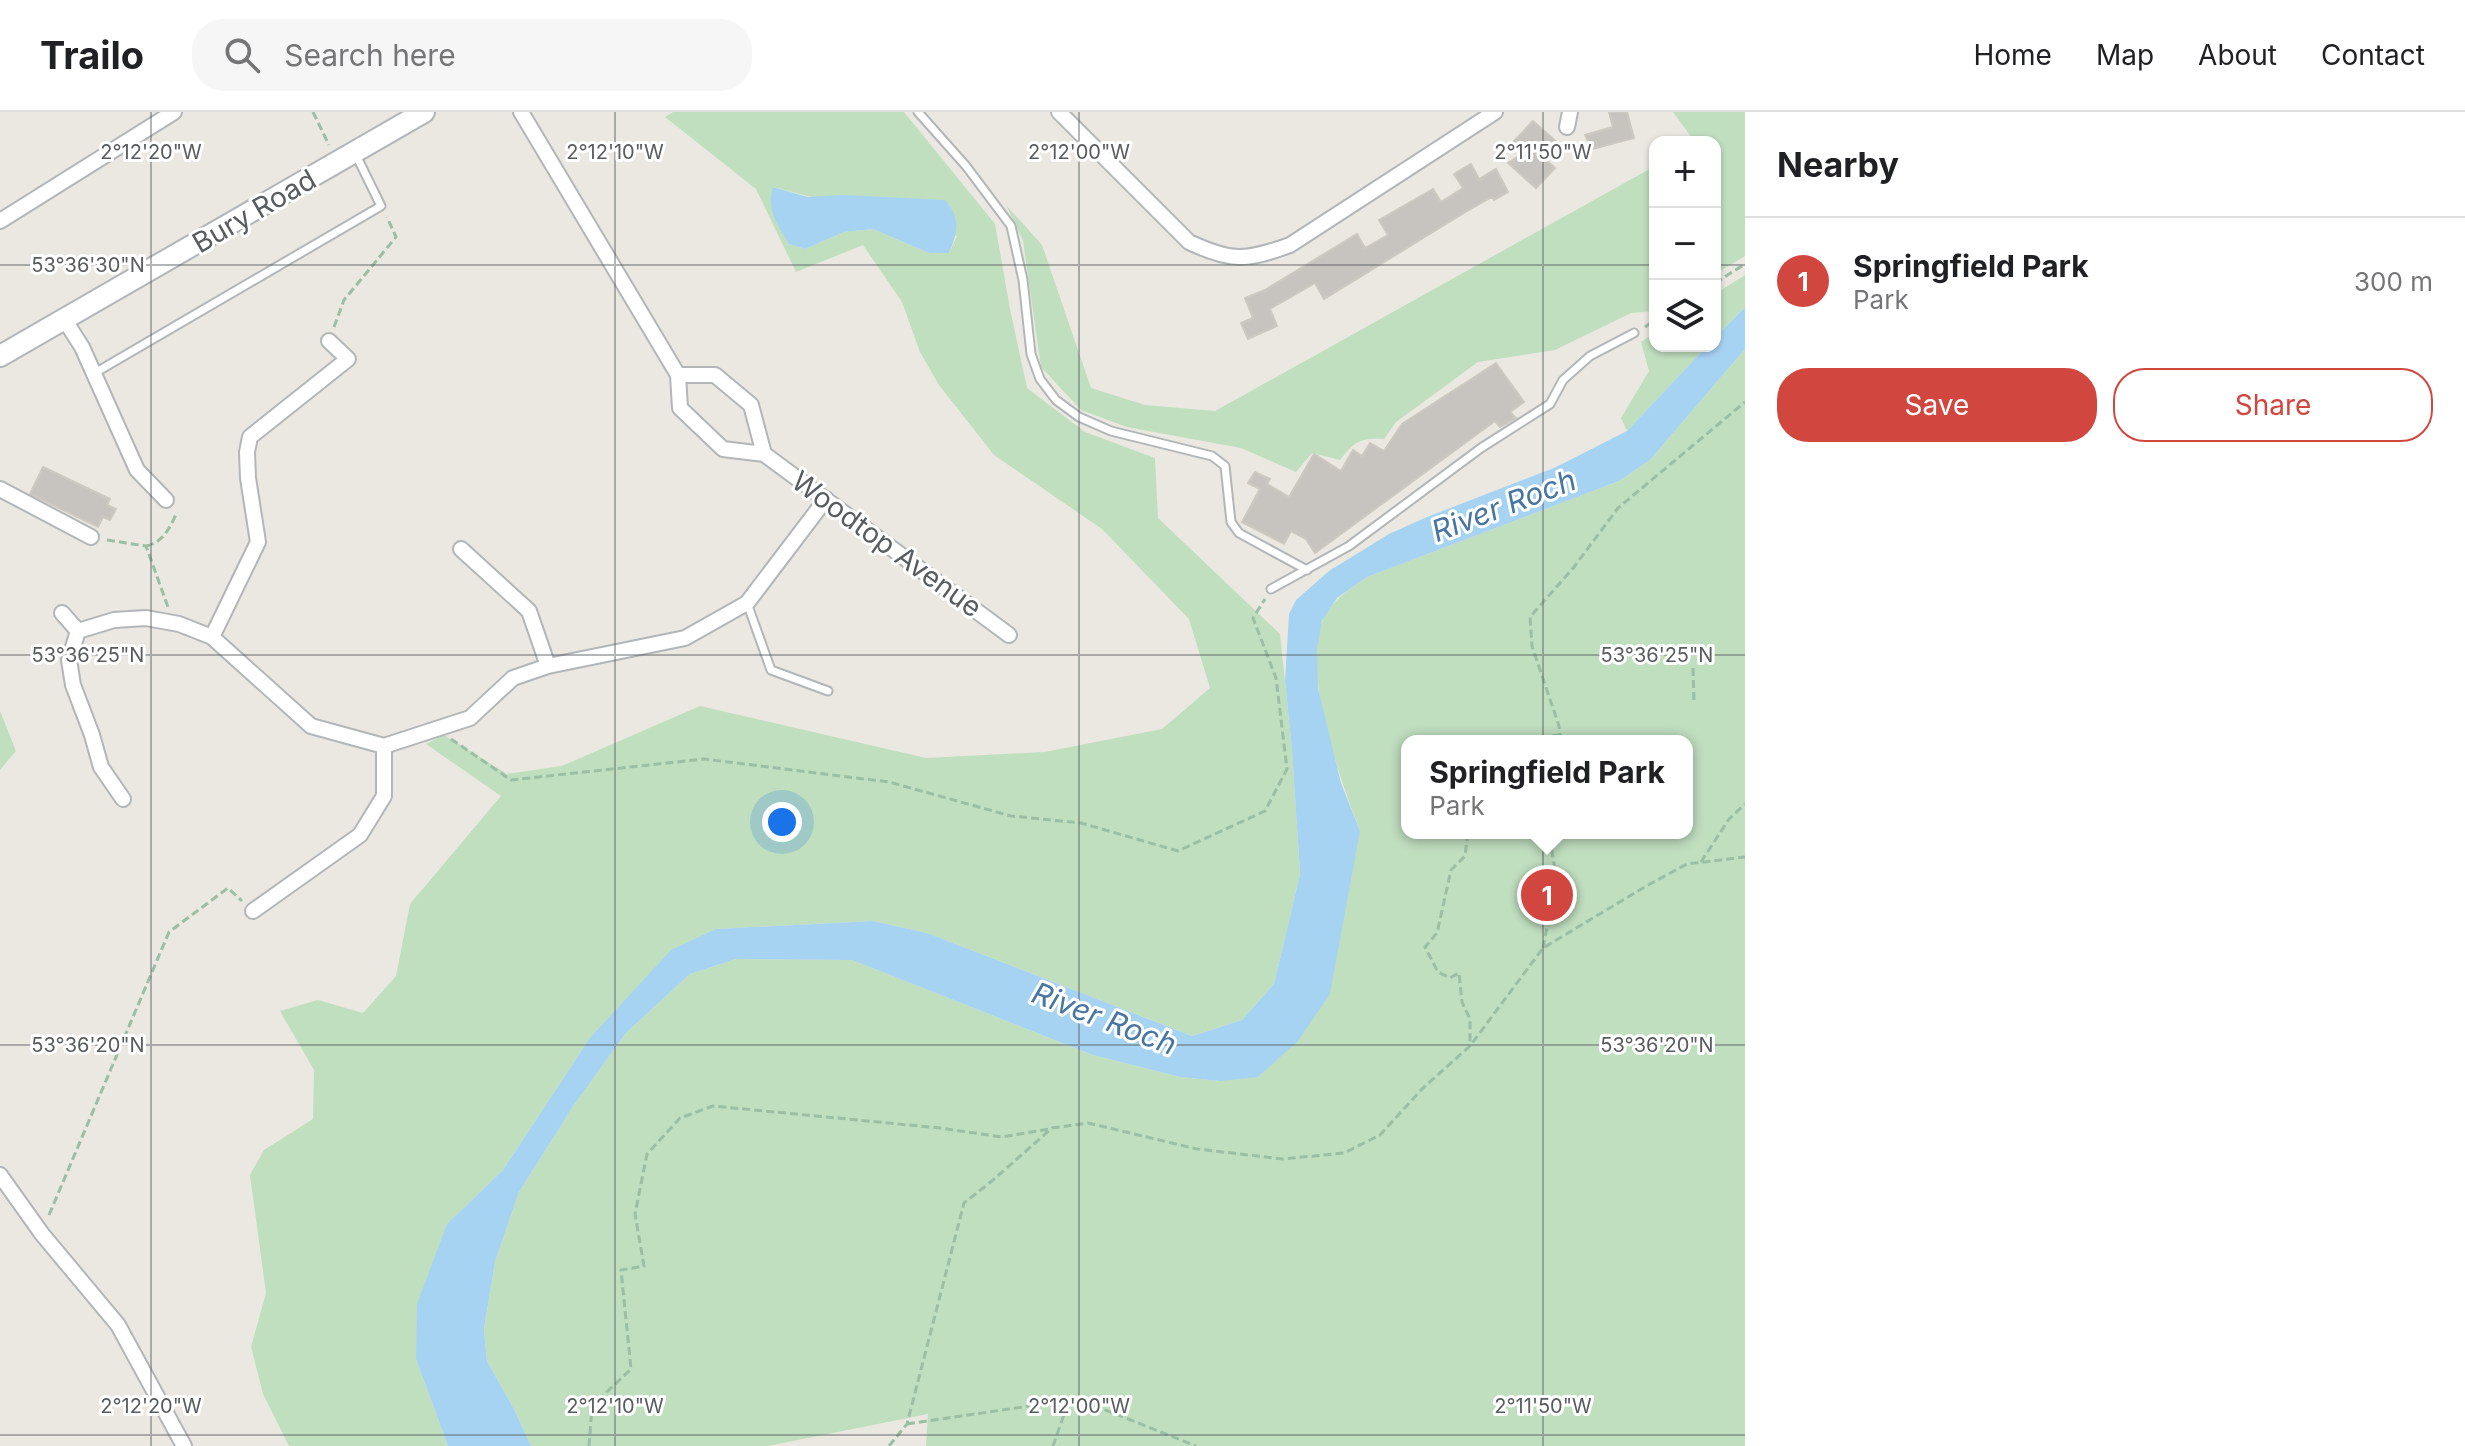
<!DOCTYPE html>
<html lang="en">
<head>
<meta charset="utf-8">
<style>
  body { margin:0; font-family:Inter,sans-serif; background:#f6f6f6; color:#202124 }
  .controls { position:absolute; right:24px; top:24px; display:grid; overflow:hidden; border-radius:16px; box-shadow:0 2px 6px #0004 }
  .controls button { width:72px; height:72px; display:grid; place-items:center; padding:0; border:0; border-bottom:2px solid #e0e0e0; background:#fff; color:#202124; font:40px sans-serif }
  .you { position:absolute; left:782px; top:710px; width:28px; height:28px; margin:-20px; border:6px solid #fff; border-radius:50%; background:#1a73e8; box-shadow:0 0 0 12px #1a73e833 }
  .badge { display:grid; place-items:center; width:52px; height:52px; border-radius:50%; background:#d1473f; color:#fff; font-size:26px; font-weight:700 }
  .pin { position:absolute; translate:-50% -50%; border:4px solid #fff; box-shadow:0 2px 8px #0006 }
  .popup { position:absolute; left:1401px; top:623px; width:292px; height:104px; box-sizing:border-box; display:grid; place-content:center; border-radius:16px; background:#fff; filter:drop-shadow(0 2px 6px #0005); font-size:26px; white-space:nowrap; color:#757577 }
  .popup b { font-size:30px; color:#202124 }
  .popup::after { content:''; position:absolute; left:50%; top:100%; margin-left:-16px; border:16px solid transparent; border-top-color:#fff }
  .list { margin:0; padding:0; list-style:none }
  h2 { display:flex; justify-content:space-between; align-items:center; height:104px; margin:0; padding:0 32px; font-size:34px }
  h2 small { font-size:26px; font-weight:400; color:#757577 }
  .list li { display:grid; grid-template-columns:52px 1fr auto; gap:24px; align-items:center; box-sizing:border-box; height:128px; padding:0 32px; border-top:2px solid #e0e0e0 }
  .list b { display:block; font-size:30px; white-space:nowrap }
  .list p { margin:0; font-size:26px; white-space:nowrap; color:#757577 }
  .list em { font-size:26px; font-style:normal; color:#757577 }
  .actions { display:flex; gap:16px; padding:24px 32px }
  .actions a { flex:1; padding:18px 0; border:2px solid #d1473f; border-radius:32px; text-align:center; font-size:28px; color:#d1473f }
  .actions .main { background:#d1473f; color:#fff }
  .icon { flex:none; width:44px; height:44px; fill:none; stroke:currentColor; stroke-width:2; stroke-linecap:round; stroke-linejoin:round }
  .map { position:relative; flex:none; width:1745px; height:1334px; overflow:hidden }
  header { display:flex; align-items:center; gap:48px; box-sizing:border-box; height:112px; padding:0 40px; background:#fff; border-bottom:2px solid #e0e0e0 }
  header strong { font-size:38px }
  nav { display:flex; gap:44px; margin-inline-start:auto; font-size:28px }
  .search { width:560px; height:72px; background:#f6f6f6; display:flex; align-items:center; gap:20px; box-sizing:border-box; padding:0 28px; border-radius:32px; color:#757577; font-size:30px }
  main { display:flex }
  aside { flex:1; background:#fff }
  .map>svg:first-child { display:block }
  .green { fill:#c0dfbf; fill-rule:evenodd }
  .water { fill:#a7d3f3 }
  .building { fill:#c7c4bf; stroke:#cec9c0; stroke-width:2 }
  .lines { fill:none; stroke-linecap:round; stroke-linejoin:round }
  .service-casing { stroke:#b3b6b9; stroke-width:11 }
  .minor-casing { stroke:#b3b6b9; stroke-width:18 }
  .secondary-casing { stroke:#b2b5b9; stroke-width:24 }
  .path { stroke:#9abfa4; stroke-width:3; stroke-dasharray:8 4; stroke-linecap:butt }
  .service { stroke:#fff; stroke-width:7 }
  .minor { stroke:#fff; stroke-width:14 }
  .secondary { stroke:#fff; stroke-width:20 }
  .ticks { fill:none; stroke:#595c5f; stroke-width:2; stroke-opacity:0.45 }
  .labels { text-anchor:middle; stroke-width:6; stroke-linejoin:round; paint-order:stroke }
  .street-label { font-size:28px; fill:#595c5f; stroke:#fff }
  .water-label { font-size:30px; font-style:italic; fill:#4876a2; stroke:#fff }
  .ticks-label { font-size:20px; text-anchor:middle; fill:#595c5f; stroke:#fff; stroke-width:6; stroke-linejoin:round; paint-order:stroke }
</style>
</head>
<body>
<header>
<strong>Trailo</strong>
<div class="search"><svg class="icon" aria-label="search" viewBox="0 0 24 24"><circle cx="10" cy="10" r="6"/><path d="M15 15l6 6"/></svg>Search here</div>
<nav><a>Home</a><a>Map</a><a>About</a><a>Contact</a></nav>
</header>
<main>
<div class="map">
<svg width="1745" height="1334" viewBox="0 0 1745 1334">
  <rect width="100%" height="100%" fill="#eae8e0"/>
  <path class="green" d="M 673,0 L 904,0 L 995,112 L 1010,197 L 1027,276 L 1085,320 L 1155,346 L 1158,406 L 1280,522 L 1292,637 L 1300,762 L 1274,872 L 1242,908 L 1192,924 L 927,821 L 873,809 L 716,817 L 589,927 L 503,1058 L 447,1112 L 416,1247 L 448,1334 L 289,1334 L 263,1282 L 251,1235 L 266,1181 L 250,1063 L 264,1038 L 313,1007 L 314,958 L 280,899 L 318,888 L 363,901 L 396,864 L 410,792 L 501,684 L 426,632 L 444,623 L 507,662 L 562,654 L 700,594 L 926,646 L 1045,640 L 1162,617 L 1210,576 L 1189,507 L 1102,417 L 994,343 L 939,273 L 920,240 L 902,190 L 863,133 L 796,160 L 756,77 L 665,5 ZM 774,75 L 957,124 L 949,141 L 929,141 L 873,117 L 844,120 L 805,137 L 789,132 Z
    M 1673,0 L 1745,0 L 1745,144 L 1715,162 L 1715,30 L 1695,30 Z
    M 1655,54 L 1655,199 L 1631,201 L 1555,238 L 1478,250 L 1396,310 L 1384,327 C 1360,326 1355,329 1340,348 L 1312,341 L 1296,360 L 1241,336 L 1127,315 L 1081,298 L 1041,255 L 1023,129 L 1006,93 L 1042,133 L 1091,276 L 1145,293 L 1215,299 Z
    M 1745,163 L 1745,195 L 1715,226 L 1715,182 Z
    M 1655,220 L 1655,234 L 1707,234 L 1627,319 L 1621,306 L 1649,259 L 1641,230 Z
    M 1745,237 L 1745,1334 L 926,1334 L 928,1302 L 768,1334 L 531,1334 L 514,1297 L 487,1249 L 484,1217 L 495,1150 L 519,1080 L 574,993 L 626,921 L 690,862 L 736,847 L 852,848 L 1093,943 L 1180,965 L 1220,969 L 1360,719 C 1341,669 1300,558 1323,508 C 1332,488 1350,477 1367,465 L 1619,369 L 1650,348 ZM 1407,629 L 1687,629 L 1687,721 L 1407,721 Z
    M 0,599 L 16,639 L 0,658 Z"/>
  <path class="water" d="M 773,75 L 808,85 L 843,83 L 945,88 C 961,106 958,120 949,141 L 929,141 L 873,117 L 844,120 L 805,137 L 789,132 C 777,111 766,99 773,75 Z
    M 1745,195 L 1745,237 L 1650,348 L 1619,369 L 1367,465 L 1337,486 L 1322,509 L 1317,537 L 1318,576 L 1341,671 L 1360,719 L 1330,882 L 1298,929 L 1258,965 L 1220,969 L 1180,965 L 1093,943 L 852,848 L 736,847 L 690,862 L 626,921 L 574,993 L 519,1080 L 495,1150 L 484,1217 L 487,1249 L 514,1297 L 531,1334 L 448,1334 L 416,1247 L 417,1192 L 447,1112 L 503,1058 L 589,927 L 671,838 L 716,817 L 873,809 L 927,821 L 1192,924 L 1242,908 L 1274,872 L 1300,762 L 1292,638 L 1285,569 L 1289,502 L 1296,488 L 1329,459 L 1389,422 L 1427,405 L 1554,356 L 1627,319 L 1707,234 L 1715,234 L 1715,226 Z"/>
  <path class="building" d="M 1609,0 L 1627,0 L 1634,26 L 1592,37 L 1585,23 L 1613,15 Z
    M 1533,9 L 1559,32 L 1545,47 L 1555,56 L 1536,76 L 1508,51 L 1524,41 L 1513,30 Z
    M 1471,52 L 1479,67 L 1496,57 L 1508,80 L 1494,88 L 1492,85 L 1467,99 L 1324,187 L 1315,171 L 1270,197 L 1277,214 L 1248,227 L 1241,211 L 1253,206 L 1245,186 L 1265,178 L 1357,122 L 1365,136 L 1388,123 L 1379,108 L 1433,77 L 1441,90 L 1463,76 L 1454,62 Z
    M 1496,251 L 1524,290 L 1510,300 L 1516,306 L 1500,315 L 1495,309 L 1315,441 L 1306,427 L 1291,419 L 1284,432 L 1242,410 L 1260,377 L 1248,371 L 1255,360 L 1270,367 L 1267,372 L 1289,385 L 1314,342 L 1341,359 L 1353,338 L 1362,344 L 1370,331 L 1384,339 L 1402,312 Z
    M 43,355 L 110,387 L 107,393 L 116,397 L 110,408 L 103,405 L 98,415 L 30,382 Z"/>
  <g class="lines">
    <defs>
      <path id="service" d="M 918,0 L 966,54 L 1011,114 L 1023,168 L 1031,242 L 1040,267 L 1056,288 L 1079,305 L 1111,319 L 1212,344 L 1225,354 L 1231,410 L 1239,421 L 1307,458
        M 93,262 L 381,94 L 355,41
        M 1271,477 L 1349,434 L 1481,336 L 1550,292 L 1563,268 L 1590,244 L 1634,221
        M 747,491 L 771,558 L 828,579"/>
      <path id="minor" d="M 521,0 L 678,263 L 715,263 L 751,293 L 764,342
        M 1059,0 L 1189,130 C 1231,150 1246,149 1290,133 L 1495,0
        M 1567,15 L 1570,0
        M 0,109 L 174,0
        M 64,207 L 82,235 L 137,358 L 166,388
        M 678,263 L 680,296 L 723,337 L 764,342 L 1009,523
        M 0,377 L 91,425
        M 461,437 L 529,499 L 548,554
        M 62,501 L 78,519 L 114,508 L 146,506 L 179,512 L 212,525 L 311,614 L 384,634 L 470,606 L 513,566 L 548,554 L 685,526 L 747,491 L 826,387
        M 78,519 L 69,548 L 73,573 L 92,623 L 101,655 L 123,687
        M 212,525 L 258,430 L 248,366 L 247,340 L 250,325 L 348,247 L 329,229
        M 253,799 L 360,723 L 384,684 L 384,634
        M 0,1063 L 42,1122 L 118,1213 L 184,1334"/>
      <path id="secondary" d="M 0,244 L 424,0"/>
    </defs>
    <use href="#service" class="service-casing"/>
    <use href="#minor" class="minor-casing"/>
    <use href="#secondary" class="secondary-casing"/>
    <path class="path" d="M 313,0 L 329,33
      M 1715,171 L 1745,152
      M 334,215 L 344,188 L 396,125 L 387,105
      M 1645,215 L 1655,208
      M 107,428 L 146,434 L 168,495
      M 146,434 C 163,431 171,414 177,400
      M 1693,556 L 1694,590
      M 451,627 L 511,668 L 704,647 L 889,670 L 1011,704 L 1081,711 L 1178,739 L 1265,699 L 1287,657 L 1276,566 L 1253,506 L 1265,487
      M 1504,629 L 1560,623
      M 1561,629 L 1559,614 L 1532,534 L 1530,505 L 1574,455 L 1618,396 L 1745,290
      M 1468,721 L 1465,744 L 1451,758 L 1437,821 L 1425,835 L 1438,860 L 1450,866 L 1459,861 L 1462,890 L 1470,907 L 1470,933
      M 1701,750 L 1729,707 L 1745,692
      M 1543,836 L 1550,799 L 1560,789 L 1549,721
      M 49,1103 L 169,820 L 228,776 L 242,789
      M 907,1312 L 1077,1287
      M 589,1334 L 592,1294 L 631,1257 L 621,1158 L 644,1154 L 635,1102 L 647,1042 L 680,1006 L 713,994 L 940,1016 L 1002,1025 L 1049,1017
      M 889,1334 L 907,1312 L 964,1091 L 993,1068 L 1052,1016 L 1088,1011 L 1197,1037 L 1283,1047 L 1344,1041 L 1380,1023 L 1423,976 L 1470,934 L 1543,836 L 1648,773 L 1687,752 L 1745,745
      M 1053,1334 L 1067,1294 L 1078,1287 L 1196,1334"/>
    <use href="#service" class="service"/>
    <use href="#minor" class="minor"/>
    <use href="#secondary" class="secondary"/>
  </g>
  <path class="ticks" d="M 151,0 L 151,1334M 615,0 L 615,1334M 1079,0 L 1079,1334M 1543,0 L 1543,1334M 0,153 L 1655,153M 1715,153 L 1745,153M 0,543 L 1745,543M 0,933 L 1745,933M 0,1323 L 1745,1323"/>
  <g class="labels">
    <g class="street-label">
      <text transform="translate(254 99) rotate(-30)" y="10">Bury Road</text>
      <text transform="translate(887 432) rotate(36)" y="10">Woodtop Avenue</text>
    </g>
    <g class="water-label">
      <text transform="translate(1504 394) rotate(-21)" y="10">River Roch</text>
      <text transform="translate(1104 907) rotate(21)" y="10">River Roch</text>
    </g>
  </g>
  <g class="ticks-label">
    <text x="151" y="47">2°12'20"W</text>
    <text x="615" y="47">2°12'10"W</text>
    <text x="1079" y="47">2°12'00"W</text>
    <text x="1543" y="47">2°11'50"W</text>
    <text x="88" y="160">53°36'30"N</text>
    <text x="88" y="550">53°36'25"N</text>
    <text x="1657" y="550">53°36'25"N</text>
    <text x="88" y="940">53°36'20"N</text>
    <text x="1657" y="940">53°36'20"N</text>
    <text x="151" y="1301">2°12'20"W</text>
    <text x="615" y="1301">2°12'10"W</text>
    <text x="1079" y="1301">2°12'00"W</text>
    <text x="1543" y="1301">2°11'50"W</text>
  </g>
</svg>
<div class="controls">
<button>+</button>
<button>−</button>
<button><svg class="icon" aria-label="layers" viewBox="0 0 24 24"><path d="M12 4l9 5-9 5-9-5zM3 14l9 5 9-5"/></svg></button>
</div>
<div class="you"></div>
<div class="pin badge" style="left:1547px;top:783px">1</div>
<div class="popup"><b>Springfield Park</b>Park</div>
</div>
<aside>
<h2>Nearby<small></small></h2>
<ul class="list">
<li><span class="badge">1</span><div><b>Springfield Park</b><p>Park</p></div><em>300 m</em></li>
</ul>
<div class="actions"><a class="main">Save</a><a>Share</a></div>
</aside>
</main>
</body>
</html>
